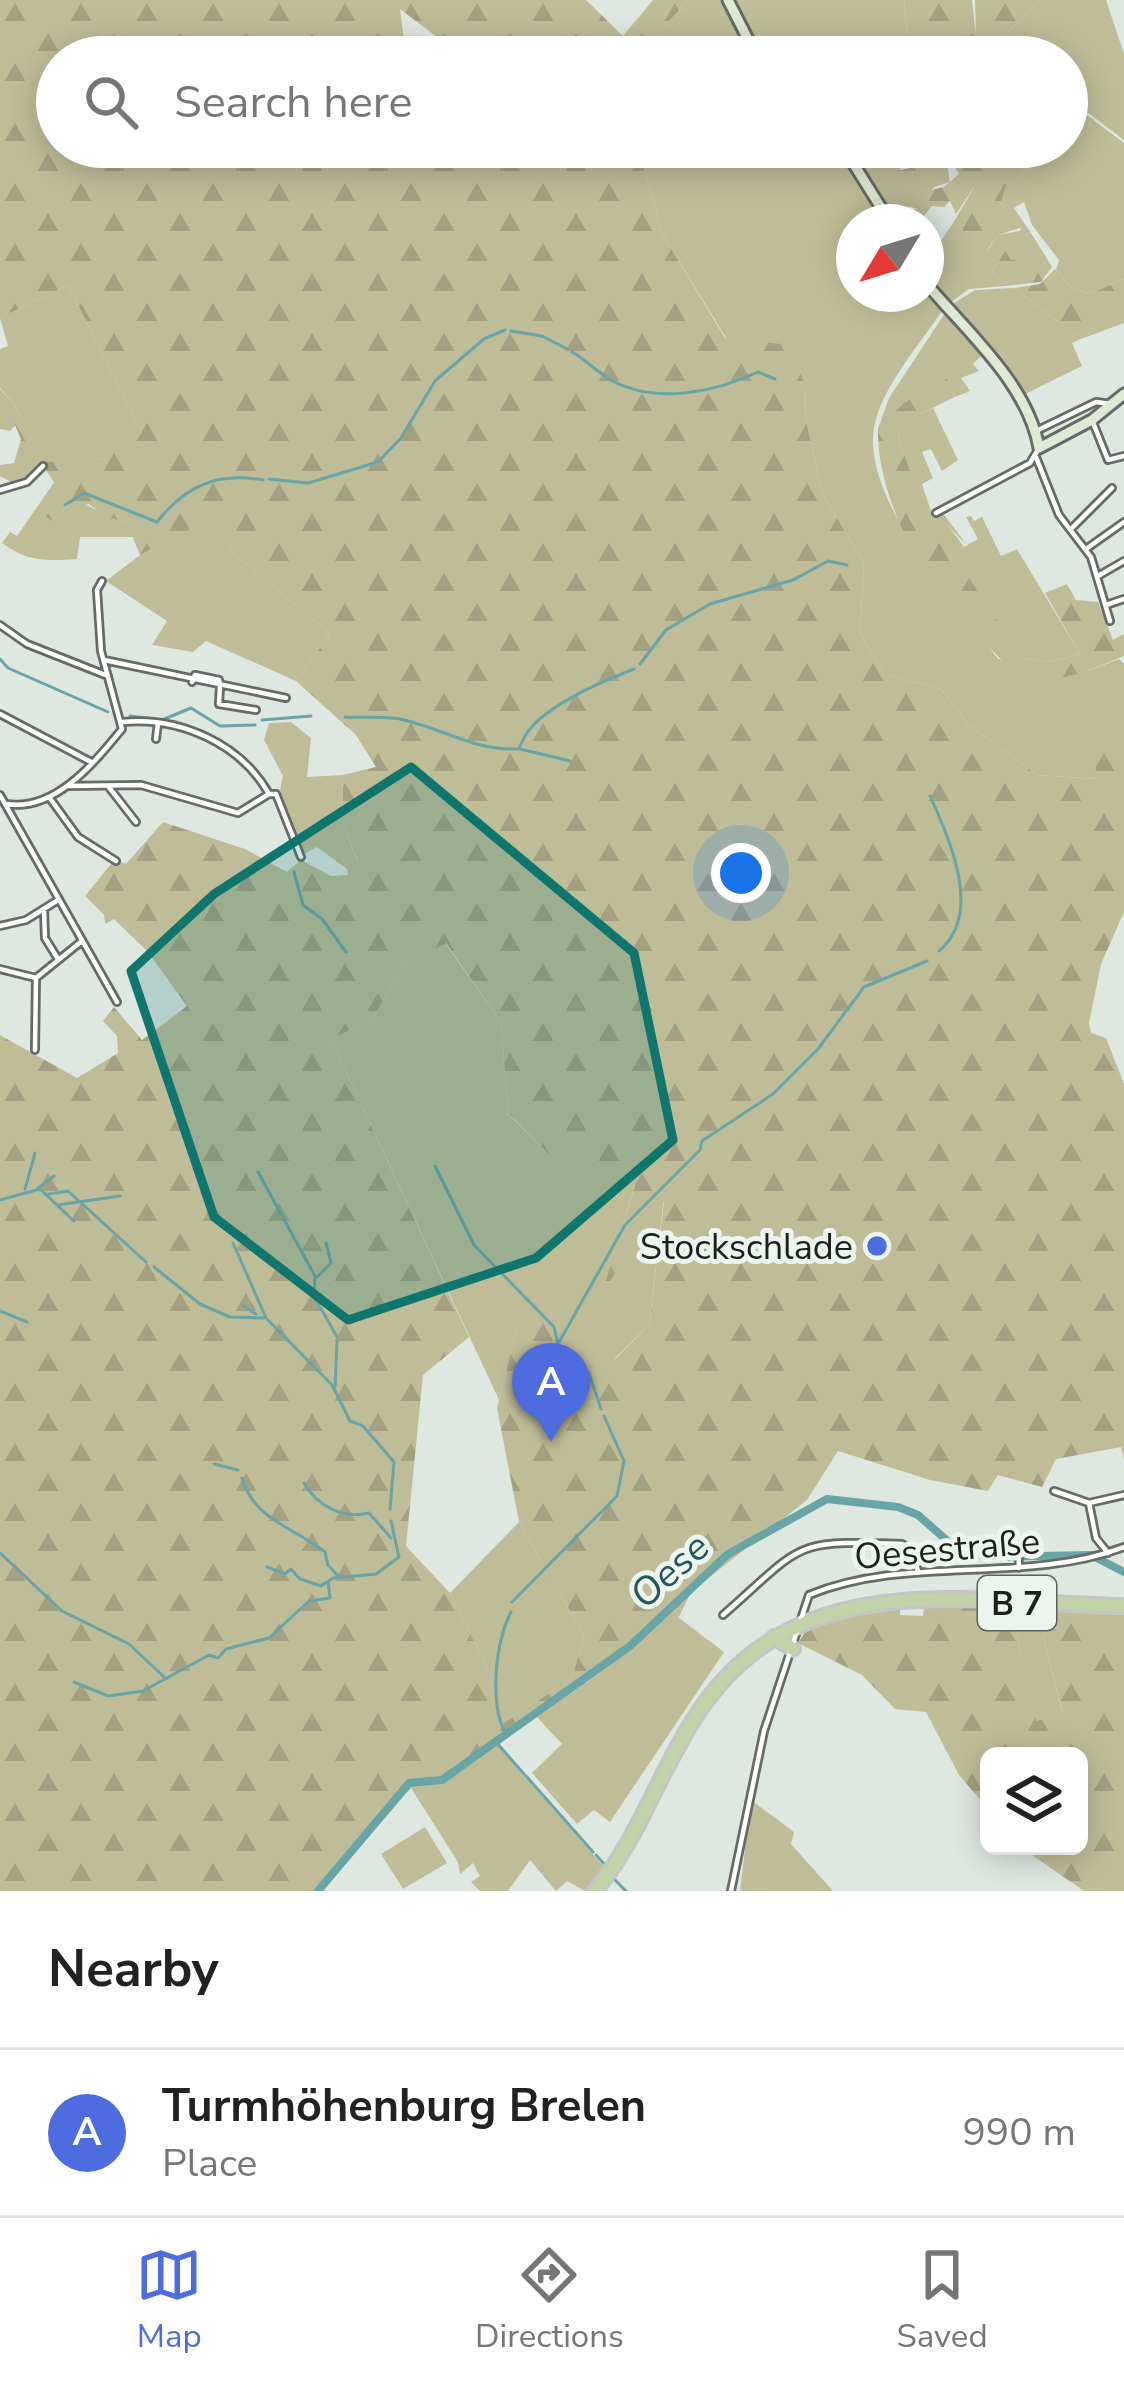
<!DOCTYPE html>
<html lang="en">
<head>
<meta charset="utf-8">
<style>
  body { margin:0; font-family:"Nunito Sans",sans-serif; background:#f2f2f2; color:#222 }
  .controls { position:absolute; right:36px; bottom:36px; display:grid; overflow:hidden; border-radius:18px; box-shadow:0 6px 30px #0003 }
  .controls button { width:108px; height:108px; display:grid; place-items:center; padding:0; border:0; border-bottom:3px solid #e0e0e0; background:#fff; color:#222; font:60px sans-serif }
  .compass { position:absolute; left:836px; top:204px; width:108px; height:108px; border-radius:50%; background:#fff; box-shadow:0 6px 30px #0003; rotate:232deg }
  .you { position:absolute; left:741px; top:873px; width:42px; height:42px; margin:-30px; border:9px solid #fff; border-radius:50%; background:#1a73e8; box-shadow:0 0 0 18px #1a73e833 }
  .badge { display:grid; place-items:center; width:78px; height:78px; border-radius:50%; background:#4d6ce0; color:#fff; font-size:39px; font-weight:700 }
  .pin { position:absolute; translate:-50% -99px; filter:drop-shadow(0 3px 6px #0008) }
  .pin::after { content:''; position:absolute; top:63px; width:42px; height:36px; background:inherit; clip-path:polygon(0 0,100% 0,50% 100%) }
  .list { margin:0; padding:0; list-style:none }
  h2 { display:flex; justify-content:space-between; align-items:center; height:156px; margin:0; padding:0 48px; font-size:51px }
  h2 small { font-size:39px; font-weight:400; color:#767676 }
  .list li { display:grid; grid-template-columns:78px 1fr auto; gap:36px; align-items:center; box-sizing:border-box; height:168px; padding:0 48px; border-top:3px solid #e0e0e0 }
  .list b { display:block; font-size:45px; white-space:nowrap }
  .list p { margin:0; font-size:39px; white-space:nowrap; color:#767676 }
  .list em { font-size:39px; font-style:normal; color:#767676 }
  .icon { flex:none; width:66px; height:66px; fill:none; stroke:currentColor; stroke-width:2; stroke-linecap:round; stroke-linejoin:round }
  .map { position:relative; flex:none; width:1124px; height:1891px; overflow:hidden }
  .search { position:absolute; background:#fff; box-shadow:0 6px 30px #0003; left:36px; right:36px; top:36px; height:132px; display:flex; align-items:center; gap:30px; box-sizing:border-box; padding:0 42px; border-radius:66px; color:#767676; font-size:45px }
  .sheet { height:324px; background:#fff }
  nav { display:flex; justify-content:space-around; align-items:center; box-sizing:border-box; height:168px; border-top:3px solid #e0e0e0; background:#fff; font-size:33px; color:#767676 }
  nav a { display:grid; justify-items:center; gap:6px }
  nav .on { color:#4d6ce0 }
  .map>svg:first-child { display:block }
  .green { fill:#bfbc98 }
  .forest { fill:url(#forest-firs); fill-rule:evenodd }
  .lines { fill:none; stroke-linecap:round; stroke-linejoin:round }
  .stream { stroke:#67a5a7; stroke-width:3 }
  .river { stroke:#67a5a7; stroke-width:8 }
  .street-casing { stroke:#656b66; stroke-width:10 }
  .secondary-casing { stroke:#656b66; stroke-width:15 }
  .primary-casing { stroke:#c4c5c4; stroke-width:18 }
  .street { stroke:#fff; stroke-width:4.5 }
  .secondary { stroke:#e0e9d3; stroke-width:9 }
  .primary { stroke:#c1d3a7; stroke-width:12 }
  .marked { fill:#0f766e; fill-opacity:0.2; stroke:#0f766e; stroke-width:9; stroke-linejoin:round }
  .poi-dot { fill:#4d6ce0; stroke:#ecf4ee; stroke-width:4.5 }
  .labels { text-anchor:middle; stroke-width:10; stroke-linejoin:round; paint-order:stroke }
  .shield { fill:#ecf4ee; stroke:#5c605c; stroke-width:3 }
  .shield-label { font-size:33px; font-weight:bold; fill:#1e201e }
  .poi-label { font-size:36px; fill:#1e201e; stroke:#ecf4ee; text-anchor:end }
  .street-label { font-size:36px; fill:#1e201e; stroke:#ecf4ee }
  .water-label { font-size:39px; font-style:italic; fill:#215759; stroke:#ecf4ee }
</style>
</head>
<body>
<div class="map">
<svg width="1124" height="1891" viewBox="0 0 1124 1891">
  <defs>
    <pattern id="forest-firs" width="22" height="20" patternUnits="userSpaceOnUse" patternTransform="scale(3)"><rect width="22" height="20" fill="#bfbc98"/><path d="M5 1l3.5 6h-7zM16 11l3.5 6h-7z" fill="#a4a183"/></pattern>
  </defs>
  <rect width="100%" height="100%" fill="#dfe7e1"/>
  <path class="green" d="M 689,0 L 904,0 L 909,57 L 635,57 Z
    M 1041,0 L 1106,0 L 1124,54 L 1124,140 L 1067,97 L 1067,57 L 978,57 L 977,41 L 993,47 Z
    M 1067,100 L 1124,143 L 1124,279 L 1089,294 L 1071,287 L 1056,270 L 1059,260 L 1032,225 L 1024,202 L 1014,208 L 1031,233 L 1019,237 L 1028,256 L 1009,261 L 1005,250 L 993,271 L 1005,286 L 969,289 L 946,306 C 920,254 924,270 956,218 L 973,242 L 988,250 L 998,235 L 1020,231 L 1022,226 L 1001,203 L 1007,181 L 1018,181 L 1041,147 L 1067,147 Z
    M 638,147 L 842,147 L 889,222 L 854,222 L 854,294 L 926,294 L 926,286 L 944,308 C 922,342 881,387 874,428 C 862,500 957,604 998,659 L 1088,671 L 1119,659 L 1124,664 L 1124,723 L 1097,779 L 1037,775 L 968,724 L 941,689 L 884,674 L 860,633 L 864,564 L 822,492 L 806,420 L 805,385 L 726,338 L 662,233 Z
    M 844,147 L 934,147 L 916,164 L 899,169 L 909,179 L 947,163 L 950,182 L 934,187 L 917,209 L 909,206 L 917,222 L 898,222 Z
    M 68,285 L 142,433 L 104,458 L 43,463 L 14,404 L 0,388 L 0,349 L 8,346 L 0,318 Z
    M 1014,288 L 1081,339 L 1072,343 L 1082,366 L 1019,397 L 948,307 L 975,290 Z
    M 947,310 L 984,353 L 973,364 L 979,371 L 961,378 L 970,391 L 955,397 L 947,380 L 878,429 L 889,398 Z
    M 933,408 L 958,460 L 942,471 L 931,449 L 922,452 L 933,478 L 922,484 L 932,514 L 925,516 L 898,435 L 906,420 Z
    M 55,481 L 62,492 L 53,520 L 71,502 C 92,504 105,517 126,521 L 133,537 L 80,537 L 77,559 C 46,561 28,562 2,543 L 10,532 L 17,536 Z
    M 217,514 L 230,550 L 330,634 L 296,681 L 206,641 L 193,652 L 152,645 L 167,621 L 106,581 L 140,555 Z
    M 971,516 L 974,521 L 982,517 L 1001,556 L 1017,549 L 1080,654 L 1047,662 L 1021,658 L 937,530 L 944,520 L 964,547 L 978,539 L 966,517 Z
    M 291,722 L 311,738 L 307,777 L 343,775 L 342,823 L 358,862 L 347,869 L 317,847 L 306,853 L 297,850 C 287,827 275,800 283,776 L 264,740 L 269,723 Z
    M 445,943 L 501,1022 L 508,1114 L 555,1161 L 635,1184 L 604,1288 L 664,1197 L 649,1325 L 614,1359 L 523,1304 L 499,1400 L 331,1039 L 371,1021 L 404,965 Z
    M 519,1522 L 584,1635 L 572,1678 L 497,1728 L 490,1673 L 450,1593 Z
    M 679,1618 L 724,1652 L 610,1822 L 594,1810 L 577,1824 L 532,1773 L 562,1744 L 537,1717 Z
    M 1053,1626 L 1043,1636 L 1063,1714 L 1035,1721 L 1016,1628 Z
    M 496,1744 L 604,1867 L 585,1891 L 567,1881 L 556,1891 L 530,1860 L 508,1891 L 480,1891 L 471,1882 L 480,1876 L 473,1863 L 460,1874 L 458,1862 L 411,1788 L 443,1782 Z
    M 751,1800 L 794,1832 L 791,1844 L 833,1891 L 740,1891 Z
    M 425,1827 L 447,1863 L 403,1889 L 381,1854 Z"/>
  <path class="forest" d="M 0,0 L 586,0 L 623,36 L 653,0 L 689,0 L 635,57 L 463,57 L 400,9 L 406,57 L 57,57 L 57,147 L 492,147 L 514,160 L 512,147 L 638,147 L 662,233 L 725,338 L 790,345 L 805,385 L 806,420 L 822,492 L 864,564 L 860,633 L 884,674 L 941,689 L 968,724 L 1037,775 L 1096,779 L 1095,741 L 1124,723 L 1124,912 L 1101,964 L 1089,1023 L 1091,1033 L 1106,1038 L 1124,1084 L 1124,1459 L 1121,1447 L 1056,1459 L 1042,1487 L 998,1475 L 988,1491 L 930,1480 L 838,1451 L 807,1500 L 691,1592 L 678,1619 L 443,1782 L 411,1788 L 322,1891 L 0,1891 L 0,1035 L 77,1078 L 118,1053 L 117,1036 L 103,1021 L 114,1007 L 142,1040 L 187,1006 L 147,951 L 114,919 L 105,924 L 104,915 L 85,896 L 115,859 L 126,864 L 163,822 L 245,849 L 287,872 L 301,860 L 331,876 L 348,875 L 347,869 L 358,861 L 342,823 L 343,775 L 376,767 L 356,735 L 296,681 L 330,634 L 230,550 L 217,515 L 140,555 L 126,521 L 107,518 L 89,504 L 73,510 L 70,503 L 52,521 L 40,511 L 61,492 L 45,469 L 18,486 L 0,476 L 0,465 L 14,463 L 21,439 L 15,425 L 10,431 L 0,429 L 0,389 L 14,404 L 43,462 L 103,458 L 142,433 L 68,285 L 0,318 ZM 446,943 L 501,1022 L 508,1113 L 555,1161 L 635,1185 L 602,1293 L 664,1201 L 649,1325 L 615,1359 L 523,1303 L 497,1408 L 519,1522 L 584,1635 L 572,1678 L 498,1727 L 490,1673 L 450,1593 L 406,1546 L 423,1375 L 469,1337 L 331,1039 L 371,1021 L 404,965 Z
    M 904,0 L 972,0 L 976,35 L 975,0 L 1041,0 L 993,47 L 976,41 L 976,57 L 909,57 Z
    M 934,147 L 1041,147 L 1018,181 L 1007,182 L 1001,203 L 1023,227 L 998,235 L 988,249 L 995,252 L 990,264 L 981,264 L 956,218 L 976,184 L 956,214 L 950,201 L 944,207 L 932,206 L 919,222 L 906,209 L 917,209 L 927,191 L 944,187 L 959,174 L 952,162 L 909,179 L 913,189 L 901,199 L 883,189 L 887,173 L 910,168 Z
    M 1031,233 L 1052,267 L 1041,282 L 1005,286 L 993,271 L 1005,250 L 1011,260 L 1027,256 L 1019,237 Z
    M 1055,269 L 1071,287 L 1089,294 L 1124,279 L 1124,323 L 1081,339 L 1014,288 L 1040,284 Z
    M 947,379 L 955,397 L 907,420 L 898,435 L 925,515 L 942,512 L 967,545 L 943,521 L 938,530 L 1021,658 L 1047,662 L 1080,654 L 1045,593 L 1067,584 L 1076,600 L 1098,602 L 1113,640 L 1124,634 L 1124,656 C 1095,668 1058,686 1026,676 C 993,665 924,569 906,536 C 890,506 877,463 878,429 L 904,403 Z
    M 900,1604 L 900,1615 L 923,1616 L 924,1606 L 1012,1608 L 1013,1628 L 1053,1626 L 1054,1609 L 1124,1611 L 1124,1891 L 1084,1891 L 1019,1846 L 1079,1846 L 1079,1756 L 989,1756 L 989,1810 L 959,1775 L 926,1712 L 895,1709 L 862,1675 L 798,1643 L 811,1623 ZM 1053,1627 L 1043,1636 L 1063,1713 L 1036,1721 L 1016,1629 Z"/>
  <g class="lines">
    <path class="stream" d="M 511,331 L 542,336 L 567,349
      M 572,352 C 586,360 597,372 611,380 C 656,405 715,392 758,372 L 775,379
      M 269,479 L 308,483 L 378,462 L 401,438 L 435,381 L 484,339 L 505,330
      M 65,505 L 84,493 L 157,522 C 186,485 218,472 263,480
      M 0,659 L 8,668 L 108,712
      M 640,664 L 666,630 L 710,604 L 793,580 L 828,561 L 847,565
      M 130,716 L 162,720 L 191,708 L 220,726 L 255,725
      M 345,717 C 360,718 387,716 400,719 C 442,728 474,751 518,749 C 522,744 523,738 527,733 C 546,705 603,681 634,669
      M 262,720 L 311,716
      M 520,749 L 570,761
      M 930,796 C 949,839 984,913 939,951
      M 294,872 L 303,905 L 322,919 L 346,952
      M 435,1166 L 474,1245 L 554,1327 L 558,1344 L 589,1373 L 601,1409
      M 258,1172 L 315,1276 L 314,1296 L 337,1337
      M 25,1189 L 35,1153
      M 37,1189 L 54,1176
      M 49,1194 L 68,1191 L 146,1262
      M 0,1200 L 40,1189 L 74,1221
      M 58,1205 L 120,1196
      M 233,1243 L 266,1318 L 332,1385 L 350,1421 L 363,1426 L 394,1462 L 390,1509
      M 154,1267 L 200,1304 L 230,1317 L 264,1318
      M 317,1277 L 331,1263 L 326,1243
      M 243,1306 L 256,1314
      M 0,1311 L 27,1322
      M 558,1344 L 625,1225 L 700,1150 L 702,1141 L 773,1094 L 818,1049 L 864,987 L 927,961
      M 335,1387 L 337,1341
      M 214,1464 L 238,1470
      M 242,1478 C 254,1520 295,1528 325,1552 L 328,1565 L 339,1577
      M 304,1483 C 318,1507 343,1519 369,1513 L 391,1538
      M 0,1553 L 62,1611 L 129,1644 L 164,1677
      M 267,1567 L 285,1574 L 291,1569 L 300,1579 L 321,1586 L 333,1578 L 376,1574 L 399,1557 L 391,1521
      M 512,1602 L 617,1496 L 624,1461 L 604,1416
      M 74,1682 L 108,1696 L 143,1691 L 209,1655 L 218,1658 L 226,1649 L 269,1638 L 309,1601 L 330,1598 L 328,1582
      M 506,1735 C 489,1703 495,1644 511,1612
      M 496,1742 L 524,1774
      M 526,1776 L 593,1852
      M 596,1855 L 606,1866
      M 615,1880 L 626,1891"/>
    <path class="river" d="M 318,1891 L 409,1783 L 442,1780 L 630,1646 L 728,1554 L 827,1499 L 898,1507 L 918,1515 L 960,1552 L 992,1557 L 1091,1555 L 1124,1572"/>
    <defs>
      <path id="street" d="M 1092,420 L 1108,460 L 1124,456
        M 1036,431 L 1096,402 L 1111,404
        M 1036,457 L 1059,515 L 1091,557 L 1110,621
        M 0,490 L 27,482 L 43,466
        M 936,513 L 1030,463 L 1039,448
        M 1071,529 L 1112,488
        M 1086,549 L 1124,522
        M 1098,576 L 1124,561
        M 1106,605 L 1124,599
        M 0,625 L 27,644 L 108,676
        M 104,660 L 286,698
        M 192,682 L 195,675 L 219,680 L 220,686
        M 220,686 L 219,704 L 256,710
        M 0,714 L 91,762
        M 122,722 C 180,716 241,744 269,794 L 276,794 L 301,857
        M 156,739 L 158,723
        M 68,786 L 141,785 L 238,813 L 269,794
        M 108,786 L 136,822
        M 0,795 L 117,1002
        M 49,797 L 78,837 L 116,861
        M 6,804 C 55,812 94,763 122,729 L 101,651 L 97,590 L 102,581
        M 44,909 L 45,938 L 58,959
        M 0,926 L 26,920 L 58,900
        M 0,969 L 36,978
        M 35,1050 L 36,978 L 82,941
        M 1054,1491 L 1089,1503 L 1124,1495
        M 1089,1503 L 1096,1538 L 1108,1553
        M 1018,1545 L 1019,1568
        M 723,1615 C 805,1543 791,1540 902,1544 L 913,1551 L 918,1572
        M 731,1891 L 764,1731 L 809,1595 C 909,1554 1024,1585 1124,1547"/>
      <path id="secondary" d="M 728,0 L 757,57
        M 843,147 L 890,222
        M 926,283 C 966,331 1028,384 1039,448 L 1092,420 L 1124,394"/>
      <path id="primary" d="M 774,1637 L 793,1649
        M 595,1891 C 639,1838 659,1772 696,1716 C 794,1563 969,1603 1124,1606"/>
    </defs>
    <use href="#street" class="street-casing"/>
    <use href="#secondary" class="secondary-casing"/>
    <use href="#primary" class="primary-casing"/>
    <use href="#street" class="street"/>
    <use href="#secondary" class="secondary"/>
    <use href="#primary" class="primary"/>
  </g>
  <path class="marked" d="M 411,767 L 634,953 L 673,1140 L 536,1258 L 348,1320 L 214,1217 L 131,971 L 214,894 Z"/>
  <circle class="poi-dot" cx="877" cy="1246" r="12"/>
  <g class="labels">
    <rect class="shield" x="978" y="1576" width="78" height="54" rx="9"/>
    <g class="shield-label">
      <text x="1017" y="1615">B 7</text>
    </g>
    <g class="poi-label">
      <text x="853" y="1259">Stockschlade</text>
    </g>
    <g class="street-label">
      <text transform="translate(947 1548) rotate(-5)" y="13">Oesestraße</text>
    </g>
    <g class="water-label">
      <text transform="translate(669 1570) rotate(-42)" y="14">Oese</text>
    </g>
  </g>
</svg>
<div class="controls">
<button><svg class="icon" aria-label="layers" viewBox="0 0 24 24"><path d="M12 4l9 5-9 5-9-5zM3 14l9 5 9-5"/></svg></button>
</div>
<svg class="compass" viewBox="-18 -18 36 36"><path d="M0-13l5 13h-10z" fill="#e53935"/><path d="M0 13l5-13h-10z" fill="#767676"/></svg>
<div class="you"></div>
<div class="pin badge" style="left:551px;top:1442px">A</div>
<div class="search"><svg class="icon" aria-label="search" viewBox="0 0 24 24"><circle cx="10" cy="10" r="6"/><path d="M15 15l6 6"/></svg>Search here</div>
</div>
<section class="sheet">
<h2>Nearby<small></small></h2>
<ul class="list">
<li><span class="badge">A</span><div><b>Turmhöhenburg Brelen</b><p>Place</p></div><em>990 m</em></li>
</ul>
</section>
<nav>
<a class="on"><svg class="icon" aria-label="map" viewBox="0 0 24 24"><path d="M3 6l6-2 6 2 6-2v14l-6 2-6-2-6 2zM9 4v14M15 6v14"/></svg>Map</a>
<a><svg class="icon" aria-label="directions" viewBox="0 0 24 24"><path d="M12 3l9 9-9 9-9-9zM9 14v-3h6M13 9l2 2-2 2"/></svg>Directions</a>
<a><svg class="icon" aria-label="saved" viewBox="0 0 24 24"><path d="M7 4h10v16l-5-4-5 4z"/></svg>Saved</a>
</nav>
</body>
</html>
